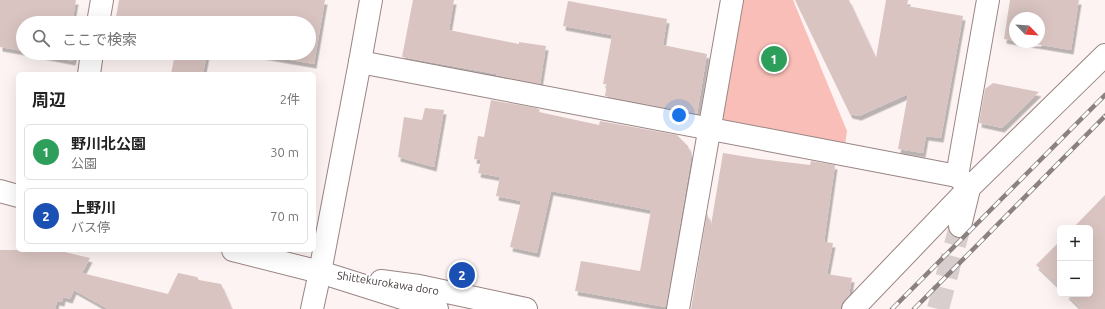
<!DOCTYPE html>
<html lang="ja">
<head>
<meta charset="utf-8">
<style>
  body { margin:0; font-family:Ubuntu,"Noto Sans JP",sans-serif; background:#f2f2f2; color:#222 }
  .controls { position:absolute; right:12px; bottom:12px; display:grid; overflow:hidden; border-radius:6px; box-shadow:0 4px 16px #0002 }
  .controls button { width:36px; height:36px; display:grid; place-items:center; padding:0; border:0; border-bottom:1px solid #e0e0e0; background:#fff; color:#222; font:20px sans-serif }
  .compass { position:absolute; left:1009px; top:12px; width:36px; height:36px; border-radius:50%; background:#fff; box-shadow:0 4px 16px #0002; rotate:115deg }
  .you { position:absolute; left:679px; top:115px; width:14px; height:14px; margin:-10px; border:3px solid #fff; border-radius:50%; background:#1a73e8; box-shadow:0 0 0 6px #1a73e833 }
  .badge { display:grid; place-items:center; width:26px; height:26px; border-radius:50%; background:#2f797b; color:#fff; font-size:13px; font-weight:700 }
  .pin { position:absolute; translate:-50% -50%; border:2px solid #fff; box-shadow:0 1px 4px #0006 }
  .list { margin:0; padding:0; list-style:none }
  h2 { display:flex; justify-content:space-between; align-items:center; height:52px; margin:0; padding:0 16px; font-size:17px }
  h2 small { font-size:13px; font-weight:400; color:#767676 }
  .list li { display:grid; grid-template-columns:26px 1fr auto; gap:12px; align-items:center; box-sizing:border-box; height:56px; margin:0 8px 8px; padding:0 8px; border:1px solid #e0e0e0; border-radius:6px }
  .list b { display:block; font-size:15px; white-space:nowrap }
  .list p { margin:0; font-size:13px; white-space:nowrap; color:#767676 }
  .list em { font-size:13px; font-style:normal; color:#767676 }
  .icon { flex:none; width:22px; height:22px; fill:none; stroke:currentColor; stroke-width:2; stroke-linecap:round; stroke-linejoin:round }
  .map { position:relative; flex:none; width:1105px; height:309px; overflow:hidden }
  .search { position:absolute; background:#fff; box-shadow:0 4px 16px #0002; left:16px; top:16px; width:300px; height:44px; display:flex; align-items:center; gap:10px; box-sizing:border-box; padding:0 14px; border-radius:22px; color:#767676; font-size:15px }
  .panel { position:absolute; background:#fff; box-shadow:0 4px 16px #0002; left:16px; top:72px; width:300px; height:180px; border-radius:6px }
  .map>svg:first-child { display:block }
  .green { fill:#f9beb7 }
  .building { fill:#d9c4c1; filter:url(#shadow) }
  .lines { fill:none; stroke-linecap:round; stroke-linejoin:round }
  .tertiary-tunnel { stroke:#d7cecd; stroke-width:22; stroke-dasharray:22 11; stroke-linecap:butt }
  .minor-casing { stroke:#998583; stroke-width:24 }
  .tertiary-casing { stroke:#998583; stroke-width:24 }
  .primary-casing { stroke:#998583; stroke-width:24 }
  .minor { stroke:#fff; stroke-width:22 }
  .tertiary { stroke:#fff; stroke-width:22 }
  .primary { stroke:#fff; stroke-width:22 }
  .rail-casing { stroke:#8a8180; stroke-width:4.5 }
  .rail { stroke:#fff; stroke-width:3; stroke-dasharray:9; stroke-linecap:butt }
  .labels { text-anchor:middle; stroke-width:3.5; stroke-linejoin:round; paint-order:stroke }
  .street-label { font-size:11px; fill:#433a39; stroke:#fff }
</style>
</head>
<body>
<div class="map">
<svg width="1105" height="309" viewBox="0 0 1105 309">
  <defs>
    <filter id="shadow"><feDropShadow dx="2.5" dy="4.5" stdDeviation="0" flood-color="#0004"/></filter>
  </defs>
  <rect width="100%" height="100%" fill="#fcf3f2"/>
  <path class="green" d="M 740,0 L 793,0 L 847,131 L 845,145 L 720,119 Z"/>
  <path class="building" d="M 0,0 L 76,0 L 72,23 L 23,23 L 23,51 L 0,47 Z
    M 119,0 L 325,0 L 314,64 L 250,53 L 309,53 L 309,23 L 115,23 Z
    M 413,0 L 454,0 L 449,30 L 519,44 L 519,42 L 546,46 L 540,84 L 496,75 L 496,74 L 402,57 Z
    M 795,0 L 849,0 L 876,58 L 886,0 L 908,0 L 907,6 L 963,16 L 941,138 L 926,136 L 923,153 L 898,149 L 908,94 L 859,116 L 850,114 Z
    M 1010,0 L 1079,0 L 1071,50 L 1023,42 L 1039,42 L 1039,18 L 1015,18 L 1015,41 L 1004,39 Z
    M 568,1 L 667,19 L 663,45 L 707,54 L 697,114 L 605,96 L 607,84 L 603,84 L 612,35 L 563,26 Z
    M 31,53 L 75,53 L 73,61 Z
    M 169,53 L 207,53 L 203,74 L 171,74 L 175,54 Z
    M 993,83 L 1039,92 L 1002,128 L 979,123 L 985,89 Z
    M 491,100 L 536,108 L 540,110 L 539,112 L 599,125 L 600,121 L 677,135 L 688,146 L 691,159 L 666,307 L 575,291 L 581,261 L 640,271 L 651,210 L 551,191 L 537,253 L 510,247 L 521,201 L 496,196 L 500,177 L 478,173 L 481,160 L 474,159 L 478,136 L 484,137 Z
    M 425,108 L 444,110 L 434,167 L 398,157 L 404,117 L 422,120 Z
    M 723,153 L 760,159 L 810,165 L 811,161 L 835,165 L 824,242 L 833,243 L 827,274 L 852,278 L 849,295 L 844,301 L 841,309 L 691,309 L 707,213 L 711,225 Z
    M 1105,195 L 1105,309 L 1081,309 L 1066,294 L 1090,294 L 1090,228 L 1073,228 Z
    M 1060,241 L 1060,288 L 1036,265 Z
    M 0,250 L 56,250 L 90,258 L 82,273 L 168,294 L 178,273 L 197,277 L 199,280 L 221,284 L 232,309 L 108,309 L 74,290 L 70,299 L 63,297 L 62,302 L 57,301 L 55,309 L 0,309 Z"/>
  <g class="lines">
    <path class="tertiary-tunnel" d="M 938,309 L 960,226"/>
    <defs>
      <path id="minor" d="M 98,23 L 102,0
        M 360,62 L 957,176 L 970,187
        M 89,74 L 92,53
        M 957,176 L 988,0
        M 312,309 L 320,272
        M 678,309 L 732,0"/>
      <path id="tertiary" d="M 960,226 L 969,189
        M 320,272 L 360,62 L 371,0
        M 853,309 L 970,187 L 1105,55"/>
      <path id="primary" d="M 0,191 L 18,196
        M 233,250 L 320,272 L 437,309
        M 381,281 L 419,286 L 526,309"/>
    </defs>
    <use href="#minor" class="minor-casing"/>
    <use href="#tertiary" class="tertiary-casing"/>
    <use href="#primary" class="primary-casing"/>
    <use href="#minor" class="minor"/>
    <use href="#tertiary" class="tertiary"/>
    <use href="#primary" class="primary"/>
    <defs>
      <path id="rail" d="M 892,309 L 1105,95
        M 914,309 L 1105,116"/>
    </defs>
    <use href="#rail" class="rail-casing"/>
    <use href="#rail" class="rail"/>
  </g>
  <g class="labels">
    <g class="street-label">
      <text transform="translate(388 283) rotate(9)" y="4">Shittekurokawa doro</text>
    </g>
  </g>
</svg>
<div class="controls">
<button>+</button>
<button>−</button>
</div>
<svg class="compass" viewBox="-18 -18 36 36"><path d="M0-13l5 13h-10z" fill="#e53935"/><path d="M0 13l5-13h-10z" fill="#767676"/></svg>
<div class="you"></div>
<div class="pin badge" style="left:774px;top:59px;background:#2e9e5b">1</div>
<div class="pin badge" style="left:462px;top:275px;background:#1a4fb4">2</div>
<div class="search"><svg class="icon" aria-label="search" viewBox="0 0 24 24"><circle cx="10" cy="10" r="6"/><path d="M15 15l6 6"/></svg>ここで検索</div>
<section class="panel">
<h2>周辺<small>2件</small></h2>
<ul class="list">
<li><span class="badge" style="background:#2e9e5b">1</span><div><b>野川北公園</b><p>公園</p></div><em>30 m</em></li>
<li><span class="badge" style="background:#1a4fb4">2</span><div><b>上野川</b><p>バス停</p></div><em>70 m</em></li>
</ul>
</section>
</div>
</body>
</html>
